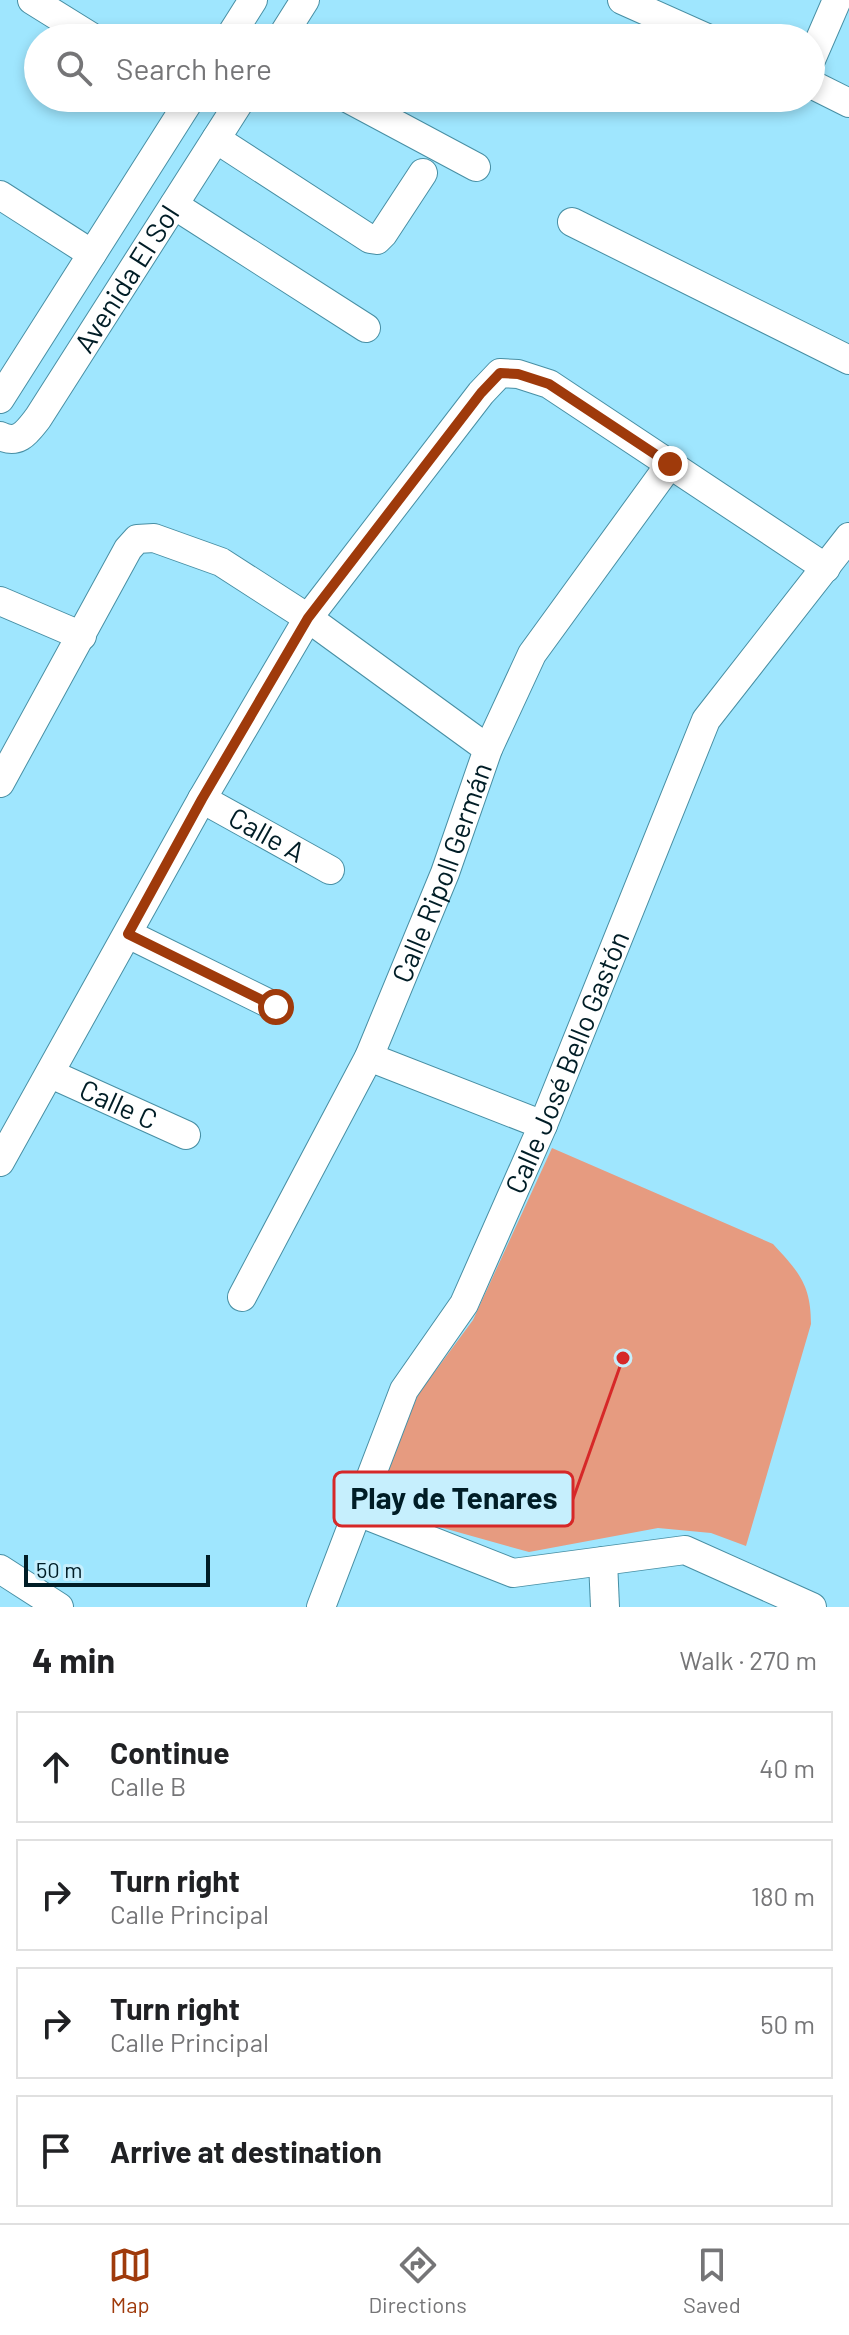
<!DOCTYPE html>
<html lang="en">
<head>
<meta charset="utf-8">
<style>
  body { margin:0; font-family:Barlow,sans-serif; background:#f2f2f2; color:#202124 }
  .scale { position:absolute; left:24px; bottom:20px; width:186px; box-sizing:border-box; padding-left:8px; border:4px solid #001d26; border-top:0; font-size:22px; line-height:28px; white-space:nowrap; color:#001d26; -webkit-text-stroke:6px #c6effd; paint-order:stroke }
  .stop { position:absolute; width:24px; height:24px; margin:-18px; border:6px solid #9f3a0b; border-radius:50%; background:#fff }
  .stop.end { background:#9f3a0b; border-color:#fff; box-shadow:0 2px 8px #0008 }
  .list { margin:0; padding:0; list-style:none }
  h2 { display:flex; justify-content:space-between; align-items:center; height:104px; margin:0; padding:0 32px; font-size:34px }
  h2 small { font-size:26px; font-weight:400; color:#757577 }
  .list li { display:grid; grid-template-columns:52px 1fr auto; gap:24px; align-items:center; box-sizing:border-box; height:112px; margin:0 16px 16px; padding:0 16px; border:2px solid #e0e0e0; border-radius:0px }
  .list b { display:block; font-size:30px; white-space:nowrap }
  .list p { margin:0; font-size:26px; white-space:nowrap; color:#757577 }
  .list em { font-size:26px; font-style:normal; color:#757577 }
  .icon { flex:none; width:44px; height:44px; fill:none; stroke:currentColor; stroke-width:2; stroke-linecap:round; stroke-linejoin:round }
  .map { position:relative; flex:none; width:849px; height:1607px; overflow:hidden }
  .search { position:absolute; background:#fff; box-shadow:0 4px 12px #0003; left:24px; right:24px; top:24px; height:88px; display:flex; align-items:center; gap:20px; box-sizing:border-box; padding:0 28px; border-radius:44px; color:#757577; font-size:30px }
  .sheet { height:616px; background:#fff }
  nav { display:flex; justify-content:space-around; align-items:center; box-sizing:border-box; height:112px; border-top:2px solid #e0e0e0; background:#fff; font-size:22px; color:#757577 }
  nav a { display:grid; justify-items:center; gap:4px }
  nav .on { color:#9f3a0b }
  .map>svg:first-child { display:block }
  .green { fill:#e69b80 }
  .lines { fill:none; stroke-linecap:round; stroke-linejoin:round }
  .minor-casing { stroke:#488fa4; stroke-width:30 }
  .minor { stroke:#fff; stroke-width:28 }
  .route { stroke:#9f3a0b; stroke-width:10 }
  .labels { text-anchor:middle; stroke-width:6; stroke-linejoin:round; paint-order:stroke }
  .street-label { font-size:28px; fill:#001d26; stroke:#c6effd }
  .leader { fill:none; stroke:#d62828; stroke-width:3 }
  .callout-dot { fill:#d62828; stroke:#c6effd; stroke-width:3 }
  .callout { fill:#c6effd; stroke:#d62828; stroke-width:3 }
  .callout-label { font-size:30px; text-anchor:middle; font-weight:bold; fill:#001d26 }
</style>
</head>
<body>
<div class="map">
<svg width="849" height="1607" viewBox="0 0 849 1607">
  <rect width="100%" height="100%" fill="#9fe6fe"/>
  <path class="green" d="M 552,1148 L 773,1244 C 799,1272 811,1285 811,1324 L 746,1546 L 711,1533 L 658,1528 L 529,1552 L 436,1526 L 371,1500 L 419,1393 L 473,1320 Z"/>
  <g class="lines">
    <defs>
      <g id="minor">
        <path d="M 32,0 L 93,38"/>
        <path d="M 622,0 L 707,38"/>
        <path d="M 229,38 L 253,0"/>
        <path d="M 281,38 L 305,0"/>
        <path d="M 811,60 L 837,0"/>
        <path d="M 811,84 L 849,103"/>
        <path d="M 347,98 L 476,167"/>
        <path d="M 216,139 L 370,239 L 377,240 L 383,234 L 423,173"/>
        <path d="M 0,195 L 92,254"/>
        <path d="M 174,205 L 366,328"/>
        <path d="M 572,222 L 849,360"/>
        <path d="M 0,399 L 191,98"/>
        <path id="s1" d="M 0,436 C 19,445 27,432 38,418 L 242,98"/>
        <path d="M 0,601 L 82,636"/>
        <path d="M 0,783 L 128,549 L 137,539 L 154,538 L 221,562 L 308,618 L 488,749"/>
        <path id="s2" d="M 202,799 L 330,870"/>
        <path d="M 128,934 L 276,1007"/>
        <path d="M 369,1057 L 543,1125"/>
        <path id="s3" d="M 51,1074 L 186,1135"/>
        <path d="M 0,1162 L 202,799 L 308,618 L 481,393 L 500,373 L 518,374 L 549,384 L 826,568"/>
        <path id="s4" d="M 242,1297 L 369,1057 L 445,873 L 488,749 L 532,654 L 670,464"/>
        <path d="M 358,1512 L 513,1573 L 685,1550 L 812,1607"/>
        <path d="M 603,1561 L 605,1607"/>
        <path d="M 0,1569 L 59,1607"/>
        <path id="s5" d="M 321,1607 L 404,1390 L 464,1304 L 543,1125 L 706,720 L 849,537"/>
      </g>
    </defs>
    <use href="#minor" class="minor-casing"/>
    <use href="#minor" class="minor"/>
  </g>
  <g class="lines">
    <path class="route" d="M 276,1007 L 128,934 L 202,799 L 308,618 L 481,393 L 500,373 L 518,374 L 549,384 L 670,464"/>
  </g>
  <g class="labels">
    <g class="street-label">
      <text dy="10" stroke="none"><textPath href="#s1" startOffset="212">Avenida El Sol</textPath></text>
      <text dy="10" stroke="none"><textPath href="#s2" startOffset="74">Calle A</textPath></text>
      <text dy="10" stroke="none"><textPath href="#s4" startOffset="470">Calle Ripoll Germán</textPath></text>
      <text dy="10" stroke="none"><textPath href="#s5" startOffset="600">Calle José Bello Gastón</textPath></text>
      <text dy="10" stroke="none"><textPath href="#s3" startOffset="74">Calle C</textPath></text>
    </g>
  </g>
  <path class="leader" d="M623 1358L573 1499"/>
  <circle class="callout-dot" cx="623" cy="1358" r="8"/>
  <rect class="callout" x="334" y="1472" width="239" height="54" rx="8"/>
  <g class="callout-label">
    <text x="454" y="1509">Play de Tenares</text>
  </g>
</svg>
<div class="scale">50 m</div>
<div class="stop" style="left:276px;top:1007px"></div>
<div class="stop end" style="left:670px;top:464px"></div>
<div class="search"><svg class="icon" aria-label="search" viewBox="0 0 24 24"><circle cx="10" cy="10" r="6"/><path d="M15 15l6 6"/></svg>Search here</div>
</div>
<section class="sheet">
<h2>4 min<small>Walk · 270 m</small></h2>
<ul class="list">
<li><svg class="icon" aria-label="ahead" viewBox="0 0 24 24"><path d="M12 20V5M6 11l6-6 6 6"/></svg><div><b>Continue</b><p>Calle B</p></div><em>40 m</em></li>
<li><svg class="icon" aria-label="right" viewBox="0 0 24 24"><path d="M7 20v-9h11M14 6l5 5-5 5"/></svg><div><b>Turn right</b><p>Calle Principal</p></div><em>180 m</em></li>
<li><svg class="icon" aria-label="right" viewBox="0 0 24 24"><path d="M7 20v-9h11M14 6l5 5-5 5"/></svg><div><b>Turn right</b><p>Calle Principal</p></div><em>50 m</em></li>
<li><svg class="icon" aria-label="arrive" viewBox="0 0 24 24"><path d="M6 21V4h12l-3 4 3 4H6"/></svg><div><b>Arrive at destination</b></div></li>
</ul>
</section>
<nav>
<a class="on"><svg class="icon" aria-label="map" viewBox="0 0 24 24"><path d="M3 6l6-2 6 2 6-2v14l-6 2-6-2-6 2zM9 4v14M15 6v14"/></svg>Map</a>
<a><svg class="icon" aria-label="directions" viewBox="0 0 24 24"><path d="M12 3l9 9-9 9-9-9zM9 14v-3h6M13 9l2 2-2 2"/></svg>Directions</a>
<a><svg class="icon" aria-label="saved" viewBox="0 0 24 24"><path d="M7 4h10v16l-5-4-5 4z"/></svg>Saved</a>
</nav>
</body>
</html>
